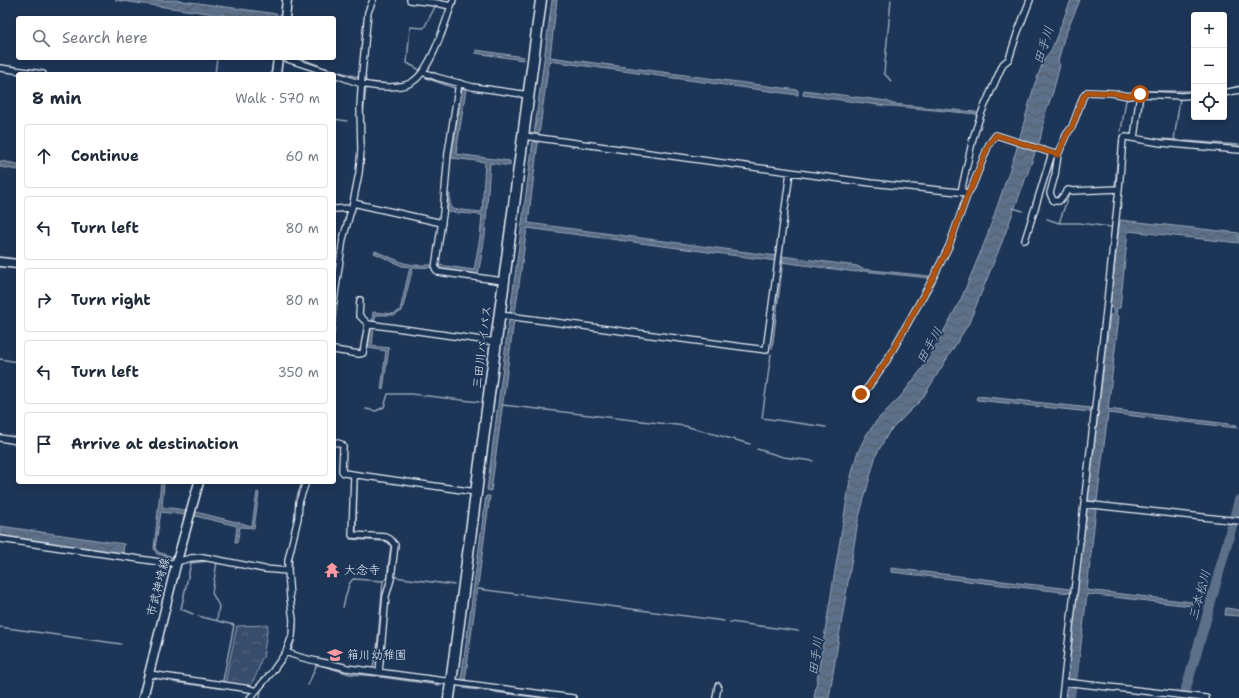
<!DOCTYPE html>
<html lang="en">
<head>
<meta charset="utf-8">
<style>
  body { margin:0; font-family:"Shantell Sans","Klee One",sans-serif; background:#f6f6f7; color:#1f2937 }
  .controls { position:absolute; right:12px; top:12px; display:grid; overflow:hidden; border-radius:4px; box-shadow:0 2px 6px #0003 }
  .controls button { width:36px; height:36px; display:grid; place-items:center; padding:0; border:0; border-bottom:1px solid #e0e1e3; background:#fff; color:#1f2937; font:20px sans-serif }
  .stop { position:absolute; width:12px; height:12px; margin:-9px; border:3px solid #b45309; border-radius:50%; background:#fff }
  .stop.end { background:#b45309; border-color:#fff; box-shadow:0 1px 4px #0008 }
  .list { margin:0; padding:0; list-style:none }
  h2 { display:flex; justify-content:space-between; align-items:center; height:52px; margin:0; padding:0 16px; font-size:17px }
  h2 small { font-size:13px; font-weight:400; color:#747a83 }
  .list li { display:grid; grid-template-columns:26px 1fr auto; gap:12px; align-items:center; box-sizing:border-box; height:64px; margin:0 8px 8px; padding:0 8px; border:1px solid #e0e1e3; border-radius:4px }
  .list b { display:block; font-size:15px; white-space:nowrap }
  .list em { font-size:13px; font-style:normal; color:#747a83 }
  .icon { flex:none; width:22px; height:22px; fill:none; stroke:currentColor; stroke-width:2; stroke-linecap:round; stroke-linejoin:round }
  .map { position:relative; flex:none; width:1239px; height:698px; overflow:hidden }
  .search { position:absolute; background:#fff; box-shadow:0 2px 6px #0003; left:16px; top:16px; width:320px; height:44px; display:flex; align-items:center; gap:10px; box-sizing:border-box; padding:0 14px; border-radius:4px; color:#747a83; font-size:15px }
  .panel { position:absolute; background:#fff; box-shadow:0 2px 6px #0003; left:16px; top:72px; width:320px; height:412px; border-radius:4px }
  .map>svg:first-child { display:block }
  .park { fill:url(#park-crowns); stroke:#909fb2 }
  .water { fill:url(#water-waves); stroke:#95a4b5 }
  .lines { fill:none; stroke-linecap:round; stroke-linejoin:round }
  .stream { stroke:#95a4b5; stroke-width:1.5 }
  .river { stroke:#5d7089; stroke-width:10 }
  .street-casing { stroke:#e8f1f8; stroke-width:8 }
  .secondary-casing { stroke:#e8f1f8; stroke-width:11 }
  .highway-casing { stroke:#e8f1f8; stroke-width:13 }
  .street { stroke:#1d3557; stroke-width:5.5 }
  .secondary { stroke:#1d3557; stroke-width:8 }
  .highway { stroke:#1d3557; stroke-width:10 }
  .route { stroke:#b45309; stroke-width:5 }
  .labels { text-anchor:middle; stroke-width:3; stroke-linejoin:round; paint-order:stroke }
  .street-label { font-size:12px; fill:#e8f1f8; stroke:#1d3557 }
  .poi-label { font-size:12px; fill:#e8f1f8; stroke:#1d3557; text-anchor:start }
  .water-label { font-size:13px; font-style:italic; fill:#b7c4d1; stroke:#1d3557 }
</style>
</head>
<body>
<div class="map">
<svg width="1239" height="698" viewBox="0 0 1239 698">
  <defs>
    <pattern id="park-crowns" width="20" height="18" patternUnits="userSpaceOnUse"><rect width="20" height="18" fill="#374d6c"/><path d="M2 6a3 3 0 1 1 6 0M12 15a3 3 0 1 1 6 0" fill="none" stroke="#546782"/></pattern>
    <pattern id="water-waves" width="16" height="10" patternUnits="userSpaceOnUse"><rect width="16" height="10" fill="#5d7089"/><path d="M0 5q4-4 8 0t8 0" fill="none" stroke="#505a66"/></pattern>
  </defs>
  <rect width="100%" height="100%" fill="#1d3557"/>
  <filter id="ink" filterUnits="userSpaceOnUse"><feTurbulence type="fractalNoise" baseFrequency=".025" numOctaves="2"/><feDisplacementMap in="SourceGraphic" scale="8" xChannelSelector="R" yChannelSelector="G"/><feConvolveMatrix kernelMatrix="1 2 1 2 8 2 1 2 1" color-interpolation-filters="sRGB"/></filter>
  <g filter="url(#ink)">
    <path class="park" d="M 268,625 L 263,658 L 261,659 C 259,670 256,677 249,687 L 225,683 L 237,626 Z"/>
    <path class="water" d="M 115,0 L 176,0 L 277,14 L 279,17 L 242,18 Z
      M 552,0 L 557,0 L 550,57 L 798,90 L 798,95 L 549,61 L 539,135 L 534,134 Z
      M 1071,0 L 1080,0 L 1064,38 L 1058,62 L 1060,65 L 1053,92 L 1046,111 L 1040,140 L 1002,242 L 969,323 L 922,399 L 889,432 L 876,455 L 858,521 L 829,698 L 814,698 L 850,480 L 857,454 L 866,435 L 878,419 L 901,396 L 927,362 L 961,299 L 986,239 L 1016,151 L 1034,86 L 1045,57 L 1050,53 Z
      M 476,50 L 524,57 L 523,60 L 475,53 Z
      M 462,88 L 466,89 L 456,154 L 510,161 L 510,166 L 490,163 L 485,236 L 478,275 L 439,269 L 438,268 L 413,267 L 402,311 L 395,315 L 376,315 L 374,322 L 372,321 L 373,312 L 394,314 L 400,310 L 410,267 L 402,266 L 374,253 L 375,251 L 404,263 L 414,265 L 439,265 L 474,270 L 480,237 L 482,215 L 448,212 L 448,194 L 450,194 L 450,202 L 452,209 L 482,212 L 485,162 L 451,158 Z
      M 804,90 L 887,101 L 893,104 L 976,112 L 976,114 L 892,106 L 886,106 L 803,95 Z
      M 533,141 L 538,142 L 528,223 L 777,256 L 776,261 L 527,228 L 515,313 L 510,313 Z
      M 0,161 L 18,164 L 18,170 L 0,167 Z
      M 1120,220 L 1239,233 L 1239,243 L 1128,231 L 1120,308 L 1117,308 L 1116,316 L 1119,316 L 1108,409 L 1237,425 L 1237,428 L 1108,413 L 1097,501 L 1094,501 L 1093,508 L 1096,509 L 1087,590 L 1192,602 L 1192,606 L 1087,594 L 1077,678 L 1067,677 L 1087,508 L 1090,508 L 1091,501 L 1088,500 L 1110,315 L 1113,315 L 1113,308 L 1110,307 Z
      M 782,256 L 857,266 L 863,269 L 929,276 L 929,278 L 863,271 L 856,272 L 781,262 Z
      M 509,319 L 514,320 L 491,491 L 487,490 Z
      M 371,327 L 374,328 L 372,346 L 389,348 L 383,390 L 381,389 L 386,351 L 368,348 Z
      M 978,396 L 1091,408 L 1090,412 L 977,400 L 976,398 Z
      M 161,482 L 164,482 L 162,507 L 186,510 L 185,515 L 161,512 L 155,548 L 158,552 L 173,557 L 172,558 L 157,554 L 154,549 Z
      M 257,492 L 259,493 L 254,528 L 240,527 L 237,543 L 235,542 L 237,526 L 195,516 L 196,512 L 252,526 Z
      M 486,496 L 490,496 L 465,681 L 461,680 Z
      M 0,526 L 124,544 L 123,553 L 0,535 Z
      M 891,568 L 1070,589 L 1070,593 L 891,572 Z
      M 1226,608 L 1239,610 L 1239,616 L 1225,615 Z
      M 1068,686 L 1075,687 L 1074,698 L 1066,698 Z"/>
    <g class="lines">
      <path class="stream" d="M 891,0 L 884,73 L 891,81
        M 290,10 L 291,0
        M 222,18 L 223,15
        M 300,58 L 320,66
        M 325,68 L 358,77
        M 418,69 L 407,63 L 410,27 L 424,28 L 436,5
        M 215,74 L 217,58
        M 426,78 L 455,88
        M 366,82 L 365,73 L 370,18
        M 1224,90 L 1239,86
        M 1141,91 L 1194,91
        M 363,116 L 366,87
        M 334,119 L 347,121
        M 1121,131 L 1126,100 L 1136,98
        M 1161,139 L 1177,140
        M 1174,140 L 1180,98
        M 1185,141 L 1239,145
        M 1118,158 L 1120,136
        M 362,172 L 363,164
        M 1114,187 L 1115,187 L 1117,163
        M 1074,188 L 1090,188
        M 1013,208 L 1023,211
        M 1047,219 L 1059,223 L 1079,223 L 1111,227
        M 1059,223 L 1069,194
        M 334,335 L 338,295
        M 772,348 L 783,260
        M 771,354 L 762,418 L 826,427
        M 0,359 L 18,362
        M 502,405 L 685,426 L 750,444
        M 366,409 L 376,411 L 384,407 L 388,394 L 411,394 L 479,402
        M 757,449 L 783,457 L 813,461
        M 306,489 L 309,482
        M 356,531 L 357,481
        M 350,539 L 385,541 L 389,543 L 391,546 L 387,576 L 386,579 L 383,581 L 377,650 L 373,667
        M 189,561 L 191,563 L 181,609 L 193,614
        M 191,563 L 209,561
        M 395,577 L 454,585
        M 291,579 L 292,557 L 299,526
        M 478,589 L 724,621
        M 343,607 L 349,584 L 353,579 L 383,581
        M 198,616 L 234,625 L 223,681
        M 217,620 L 219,606 L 212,593 L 217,562
        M 730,622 L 798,631
        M 0,627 L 121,644
        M 290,652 C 300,634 295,612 292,593
        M 381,677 L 439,685
        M 173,682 L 221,688
        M 308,685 L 317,664 L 350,674 L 376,676
        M 464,688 L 541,698
        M 260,698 L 261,690 L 288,655"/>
      <path class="river" d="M 1070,698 L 1074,664
        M 1184,698 L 1186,688 L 1204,627 L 1239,500"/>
      <defs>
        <path id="street" d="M 410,0 L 436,3 L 451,6
          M 284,58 L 333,74
          M 0,68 L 43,74
          M 423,72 L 436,77 L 473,87 L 529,95
          M 334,74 C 345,78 356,83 367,85 C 378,87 402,89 412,82 C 431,71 446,21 453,0
          M 459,83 L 448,153 L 443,214 L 435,268 L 438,272 L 503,281
          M 1224,93 L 1239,90
          M 524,136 L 871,183 L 968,193 L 972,187 L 989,144 L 996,135 L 1058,155
          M 1134,138 L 1140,94
          M 1119,189 L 1072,191 L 1068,190 L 1059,201 L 1054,201 L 1052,198 L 1050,193 L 1055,175 L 1058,155 L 1066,135 L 1072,127 L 1083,97 L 1087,92 L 1112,93 L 1128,96 L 1140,94 L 1182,96 L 1194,95
          M 961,192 L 973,138 L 981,114 L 1003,64 L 1009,59 L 1017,34 L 1030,0
          M 353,203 L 442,223
          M 334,209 L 352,208
          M 1025,240 L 1040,192 L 1052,153
          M 360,300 L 359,315 L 368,324 L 496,342
          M 334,301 L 343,239 L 353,203 L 359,173 L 361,150 L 360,108 L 362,74 L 368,12 L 373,0
          M 500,315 L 766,350 L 790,172
          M 334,350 L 359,354 L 363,353 L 368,324
          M 856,396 L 861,395 L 869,386 L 887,360 L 932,280 L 949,246 L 968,193
          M 0,438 L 18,441
          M 334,442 L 341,444 L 343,446 L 342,471 L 344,473 L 476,492
          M 354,475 L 352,535 L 386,537 L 390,539 L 395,545 L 391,579 L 386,596 L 379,672
          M 1084,504 L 1239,521
          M 0,539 L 160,562 L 172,563 L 191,558 L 203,557 L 264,569 L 288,571
          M 286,652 C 305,661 327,662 347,668 L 573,698
          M 149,674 L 250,689 L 256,691
          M 1064,682 L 1206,698
          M 250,698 L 272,672 L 286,652 L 292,636 L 293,620 L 290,598 L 288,571 L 288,560 L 298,518 L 299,502 L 306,482
          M 716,698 L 718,686
          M 1062,698 L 1106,311 L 1119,189 L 1123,138 L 1126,137 L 1161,143 L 1239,150"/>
        <path id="secondary" d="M 285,18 L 287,0
          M 276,74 L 278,58
          M 0,262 L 18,264
          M 143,698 L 177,561 L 199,482"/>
        <path id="highway" d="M 449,698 L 541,0"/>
      </defs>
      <use href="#street" class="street-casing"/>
      <use href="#secondary" class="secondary-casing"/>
      <use href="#highway" class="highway-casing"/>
      <use href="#street" class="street"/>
      <use href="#secondary" class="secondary"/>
      <use href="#highway" class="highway"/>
    </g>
  </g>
  <g class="lines" filter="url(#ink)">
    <path class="route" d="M 861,394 L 869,386 L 887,360 L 932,280 L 949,246 L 968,193 L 972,187 L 989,144 L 996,135 L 1058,155 L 1066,136 L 1072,127 L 1083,97 L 1087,92 L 1112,93 L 1128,96 L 1140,94"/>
  </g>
  <defs>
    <symbol id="temple-bare" viewBox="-9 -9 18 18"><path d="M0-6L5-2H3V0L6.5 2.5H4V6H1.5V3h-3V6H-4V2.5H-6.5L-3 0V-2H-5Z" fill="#ff9aa2" stroke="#1d3557" stroke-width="2.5" paint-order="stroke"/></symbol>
    <symbol id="school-bare" viewBox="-9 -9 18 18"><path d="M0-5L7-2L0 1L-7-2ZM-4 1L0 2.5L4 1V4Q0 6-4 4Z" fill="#ff9aa2" stroke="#1d3557" stroke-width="2.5" paint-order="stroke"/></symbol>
  </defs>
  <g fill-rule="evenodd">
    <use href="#temple-bare" x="321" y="559" width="22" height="22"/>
    <use href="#school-bare" x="324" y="644" width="22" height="22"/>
  </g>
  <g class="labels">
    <g class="street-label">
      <text transform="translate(482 347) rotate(-83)" y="4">三田川バイパス</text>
      <text transform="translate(158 587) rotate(-76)" y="4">市武神埼線</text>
    </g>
    <g class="poi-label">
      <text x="344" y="574">大念寺</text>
      <text x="347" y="659">箱川幼稚園</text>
    </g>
    <g class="water-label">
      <text transform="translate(1043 45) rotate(-72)" y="5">田手川</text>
      <text transform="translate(929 345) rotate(-60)" y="5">田手川</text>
      <text transform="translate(1199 595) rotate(-75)" y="5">三本松川</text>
      <text transform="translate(815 656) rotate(-81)" y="5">田手川</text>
    </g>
  </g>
</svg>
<div class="controls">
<button>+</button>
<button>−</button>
<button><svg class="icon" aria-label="locate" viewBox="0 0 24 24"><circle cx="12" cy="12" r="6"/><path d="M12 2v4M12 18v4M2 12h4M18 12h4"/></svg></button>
</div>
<div class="stop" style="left:1140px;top:94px"></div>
<div class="stop end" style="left:861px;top:394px"></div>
<div class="search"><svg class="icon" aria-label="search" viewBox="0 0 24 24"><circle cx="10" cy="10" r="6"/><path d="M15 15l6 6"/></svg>Search here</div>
<section class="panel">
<h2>8 min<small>Walk · 570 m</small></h2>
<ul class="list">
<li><svg class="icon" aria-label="ahead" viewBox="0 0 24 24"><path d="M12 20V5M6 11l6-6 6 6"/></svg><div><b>Continue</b></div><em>60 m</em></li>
<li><svg class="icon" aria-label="left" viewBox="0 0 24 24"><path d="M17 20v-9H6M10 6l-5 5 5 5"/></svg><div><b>Turn left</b></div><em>80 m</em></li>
<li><svg class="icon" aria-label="right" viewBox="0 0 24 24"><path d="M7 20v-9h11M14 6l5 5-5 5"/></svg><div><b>Turn right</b></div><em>80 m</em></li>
<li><svg class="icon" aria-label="left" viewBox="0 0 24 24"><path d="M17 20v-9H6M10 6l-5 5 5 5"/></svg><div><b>Turn left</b></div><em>350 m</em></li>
<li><svg class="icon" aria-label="arrive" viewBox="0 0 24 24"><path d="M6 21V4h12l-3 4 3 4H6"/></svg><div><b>Arrive at destination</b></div></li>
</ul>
</section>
</div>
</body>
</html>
